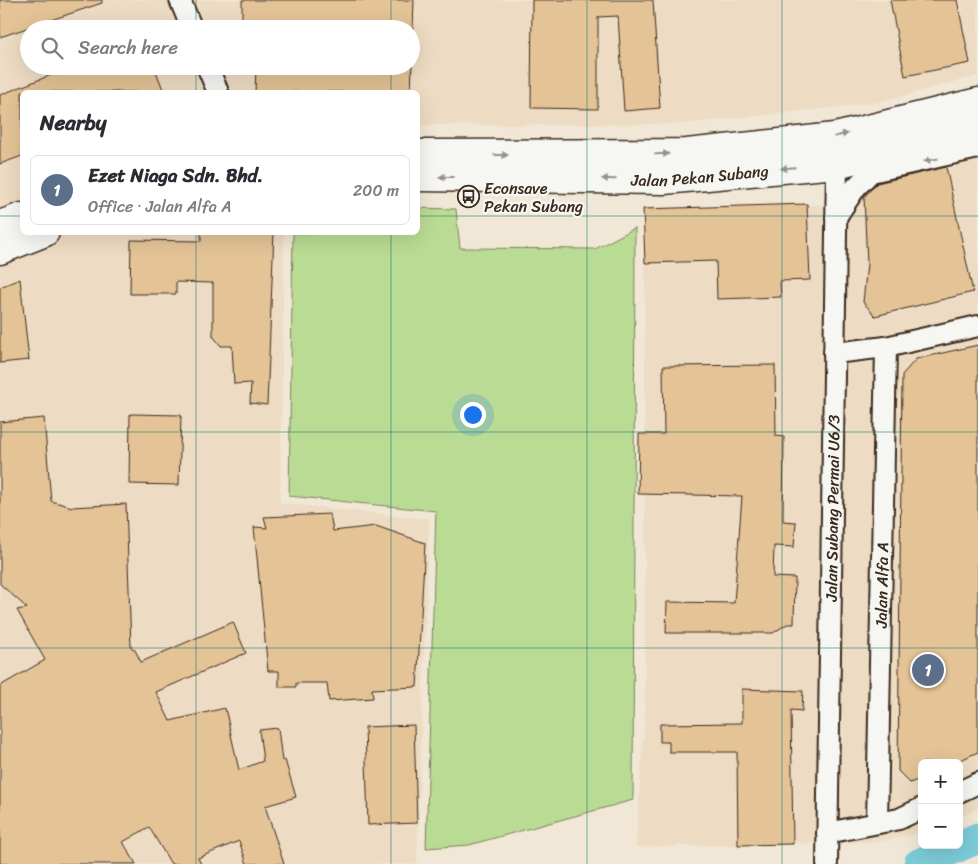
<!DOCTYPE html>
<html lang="en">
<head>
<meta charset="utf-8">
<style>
  body { margin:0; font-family:Sriracha,sans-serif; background:#f7f7f7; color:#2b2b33 }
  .controls { position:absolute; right:15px; bottom:15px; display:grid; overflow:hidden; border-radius:8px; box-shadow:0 5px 20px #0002 }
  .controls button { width:45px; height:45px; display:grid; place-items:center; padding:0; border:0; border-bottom:1px solid #e1e1e2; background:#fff; color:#2b2b33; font:25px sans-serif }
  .you { position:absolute; left:472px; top:414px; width:18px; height:18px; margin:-12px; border:4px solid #fff; border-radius:50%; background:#1a73e8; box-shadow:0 0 0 8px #1a73e833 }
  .badge { display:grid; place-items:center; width:32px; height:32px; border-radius:50%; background:#3b2a1e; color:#fff; font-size:16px; font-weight:700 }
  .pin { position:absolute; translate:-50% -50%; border:2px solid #fff; box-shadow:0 1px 5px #0006 }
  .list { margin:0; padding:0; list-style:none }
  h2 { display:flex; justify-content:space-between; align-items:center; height:65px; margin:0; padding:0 20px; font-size:21px }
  h2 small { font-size:16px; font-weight:400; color:#7c7c81 }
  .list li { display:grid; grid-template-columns:32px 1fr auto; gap:15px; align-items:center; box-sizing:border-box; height:70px; margin:0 10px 10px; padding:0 10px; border:1px solid #e1e1e2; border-radius:8px }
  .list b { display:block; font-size:19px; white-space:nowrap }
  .list p { margin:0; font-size:16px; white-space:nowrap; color:#7c7c81 }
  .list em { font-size:16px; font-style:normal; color:#7c7c81 }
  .icon { flex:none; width:28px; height:28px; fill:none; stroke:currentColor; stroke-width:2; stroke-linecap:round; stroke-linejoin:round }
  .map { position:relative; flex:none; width:978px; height:864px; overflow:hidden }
  .search { position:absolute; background:#fff; box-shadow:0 5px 20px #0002; left:20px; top:20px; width:400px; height:55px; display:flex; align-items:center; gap:12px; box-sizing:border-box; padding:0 18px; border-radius:28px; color:#7c7c81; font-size:19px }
  .panel { position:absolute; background:#fff; box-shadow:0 5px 20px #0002; left:20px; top:90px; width:400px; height:145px; border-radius:8px }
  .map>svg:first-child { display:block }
  .built { fill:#eddcc3; fill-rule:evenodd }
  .green { fill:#badb94; stroke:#7a8259 }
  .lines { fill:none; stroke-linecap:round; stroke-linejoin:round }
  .river { stroke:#7ccbd8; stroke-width:31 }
  .building { fill:#e4c396; stroke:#3b2a1e }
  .street-casing { stroke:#3b2a1e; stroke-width:24 }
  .secondary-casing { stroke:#3b2a1e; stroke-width:31 }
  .street { stroke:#f6f6f2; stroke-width:20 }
  .secondary { stroke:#f6f6f2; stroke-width:28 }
  .oneway { fill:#989088 }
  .grid { fill:none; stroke:#0f766e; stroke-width:1; stroke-opacity:0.55 }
  .labels { text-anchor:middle; stroke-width:4.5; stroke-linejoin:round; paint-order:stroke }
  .street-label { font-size:16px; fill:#3b2a1e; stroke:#f6f6f2 }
  .poi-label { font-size:16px; fill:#3b2a1e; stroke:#f6f6f2; text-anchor:start }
</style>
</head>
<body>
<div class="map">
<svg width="978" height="864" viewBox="0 0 978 864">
  <rect width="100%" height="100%" fill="#f1e7d6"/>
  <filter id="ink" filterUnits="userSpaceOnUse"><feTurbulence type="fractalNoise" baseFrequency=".02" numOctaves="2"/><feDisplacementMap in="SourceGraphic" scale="10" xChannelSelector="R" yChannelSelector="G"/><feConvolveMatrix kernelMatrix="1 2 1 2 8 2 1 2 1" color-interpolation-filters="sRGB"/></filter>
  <g filter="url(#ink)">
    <path class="built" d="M 0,0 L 978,0 L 978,76 L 875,103 L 682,124 L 418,125 L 418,92 L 22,92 L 22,232 L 284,233 L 280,503 L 429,519 L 417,864 L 0,864 ZM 29,29 L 411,29 L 411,66 L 29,66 Z
      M 978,158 L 978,808 L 959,818 L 959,763 L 922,763 L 922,832 L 877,842 L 636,847 L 645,712 L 645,297 L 647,207 L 836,205 L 933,175 Z"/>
    <path class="green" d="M 418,208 L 456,209 L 460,248 L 595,249 L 635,228 L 633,800 L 469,845 L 426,848 L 436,511 L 289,496 L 293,233 L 418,232 Z"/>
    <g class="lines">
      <path class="river" d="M 919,864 L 978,838"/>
    </g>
    <path class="building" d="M 0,0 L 102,0 L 102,3 L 0,37 Z
      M 242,0 L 414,0 L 413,29 L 242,29 Z
      M 532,0 L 653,0 L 660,108 L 624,111 L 618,16 L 598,17 L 598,109 L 531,108 Z
      M 890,0 L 957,0 L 970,63 L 905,76 Z
      M 74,66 L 154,66 L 164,92 L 22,92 L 22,156 L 0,164 L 0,95 Z
      M 256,66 L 412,66 L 411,92 L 255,92 Z
      M 946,167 L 973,292 L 875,316 L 863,302 L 867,264 L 864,197 L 877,183 Z
      M 807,204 L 810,280 L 780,281 L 781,297 L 717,299 L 716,261 L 645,263 L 643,209 Z
      M 201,232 L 274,232 L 267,405 L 250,403 L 251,383 L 234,384 L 232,346 L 221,346 L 213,336 L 213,283 L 176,282 L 176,294 L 130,294 L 131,240 L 201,241 Z
      M 20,279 L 29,360 L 0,363 L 0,287 Z
      M 978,345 L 978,752 L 954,763 L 922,763 L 922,778 L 910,783 L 898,771 L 902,375 L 916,359 Z
      M 775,365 L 776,436 L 784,437 L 783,521 L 796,522 L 794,547 L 774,546 L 773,577 L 795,578 L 794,624 L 787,624 L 773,633 L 666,633 L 667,602 L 734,603 L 742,496 L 638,494 L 639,434 L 664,434 L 663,366 Z
      M 130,414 L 181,415 L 179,485 L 129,484 Z
      M 44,418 L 51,501 L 72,507 L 126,504 L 131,647 L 135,650 L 141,662 L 233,622 L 246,653 L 156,692 L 170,721 L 225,708 L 239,770 L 263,761 L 259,730 L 278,728 L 282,761 L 285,760 L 296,797 L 265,806 L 284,864 L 247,864 L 239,841 L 198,858 L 201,864 L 171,864 L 149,827 L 123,842 L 136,864 L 0,864 L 0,686 L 45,660 L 17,610 L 27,608 L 0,584 L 0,422 Z
      M 330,514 L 333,531 L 376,526 L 425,543 L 417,687 L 372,689 L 373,698 L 329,701 L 327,683 L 296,683 L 296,687 L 279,687 L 279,671 L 268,671 L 254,527 L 267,528 L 264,517 Z
      M 742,689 L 803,691 L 802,711 L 791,710 L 793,844 L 738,845 L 737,752 L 669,752 L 669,742 L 660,742 L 660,724 L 742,723 Z
      M 414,725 L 417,823 L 368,825 L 365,727 Z"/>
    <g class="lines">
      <defs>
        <g id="street">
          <path d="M 180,0 L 192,29"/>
          <path d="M 207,66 L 218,92"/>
          <path d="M 836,217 L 856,187 L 871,172 L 978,148"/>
          <path d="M 834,353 L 886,347 L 978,326"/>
          <path d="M 959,792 L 978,783"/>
          <path id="s1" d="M 877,823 L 886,347"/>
          <path d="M 827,833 L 899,819 L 922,808"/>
          <path id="s2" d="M 827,864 L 837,164"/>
        </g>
        <g id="secondary">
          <path d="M 418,154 L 687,153 L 835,137 L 978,102"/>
          <path id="s3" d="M 418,177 L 664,180 L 837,164 L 978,127"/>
          <path d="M 0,225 L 22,217"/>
          <path d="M 0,250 L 45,232"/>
        </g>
      </defs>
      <use href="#street" class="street-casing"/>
      <use href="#secondary" class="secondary-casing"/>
      <use href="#street" class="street"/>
      <use href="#secondary" class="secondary"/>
    </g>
    <defs><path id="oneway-solid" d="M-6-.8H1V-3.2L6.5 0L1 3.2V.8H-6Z" transform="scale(1.25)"/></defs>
    <g class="oneway">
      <use href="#oneway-solid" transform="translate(841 135) rotate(-13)"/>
      <use href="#oneway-solid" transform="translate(662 154) rotate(-1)"/>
      <use href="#oneway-solid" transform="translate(501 155)"/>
      <use href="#oneway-solid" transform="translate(931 160) rotate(169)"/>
      <use href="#oneway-solid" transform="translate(788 168) rotate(175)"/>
      <use href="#oneway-solid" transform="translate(446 177) rotate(-180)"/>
      <use href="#oneway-solid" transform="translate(609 179) rotate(-179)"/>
    </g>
  </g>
  <path class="grid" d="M 196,0 L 196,29M 391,0 L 391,29M 587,0 L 587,864M 782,0 L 782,864M 196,66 L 196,92M 391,66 L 391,92M 0,216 L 22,216M 418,216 L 978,216M 196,232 L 196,864M 391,232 L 391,864M 0,432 L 978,432M 0,648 L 978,648"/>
  <defs>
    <symbol id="bus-ring" viewBox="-11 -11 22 22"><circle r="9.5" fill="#f6f6f2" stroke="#3b2a1e" stroke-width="1.5"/><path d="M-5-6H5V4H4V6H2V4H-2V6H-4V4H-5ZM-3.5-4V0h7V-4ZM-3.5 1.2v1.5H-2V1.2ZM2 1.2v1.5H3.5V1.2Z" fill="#3b2a1e"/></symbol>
  </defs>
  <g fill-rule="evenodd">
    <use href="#bus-ring" x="456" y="184" width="25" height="25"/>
  </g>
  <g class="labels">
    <g class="street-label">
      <text dy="6" stroke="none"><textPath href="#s3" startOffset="282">Jalan Pekan Subang</textPath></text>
      <text dy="6" stroke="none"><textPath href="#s2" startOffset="356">Jalan Subang Permai U6/3</textPath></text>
      <text dy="6" stroke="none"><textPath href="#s1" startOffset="238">Jalan Alfa A</textPath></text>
    </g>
    <g class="poi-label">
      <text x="484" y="194">Econsave<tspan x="484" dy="18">Pekan Subang</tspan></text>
    </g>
  </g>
</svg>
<div class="controls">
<button>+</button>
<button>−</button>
</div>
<div class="you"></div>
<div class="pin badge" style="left:928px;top:670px;background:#5c6f8a">1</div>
<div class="search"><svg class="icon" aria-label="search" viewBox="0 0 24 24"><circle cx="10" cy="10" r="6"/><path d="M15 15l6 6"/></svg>Search here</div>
<section class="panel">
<h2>Nearby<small></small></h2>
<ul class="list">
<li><span class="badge" style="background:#5c6f8a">1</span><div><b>Ezet Niaga Sdn. Bhd.</b><p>Office · Jalan Alfa A</p></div><em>200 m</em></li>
</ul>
</section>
</div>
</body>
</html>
